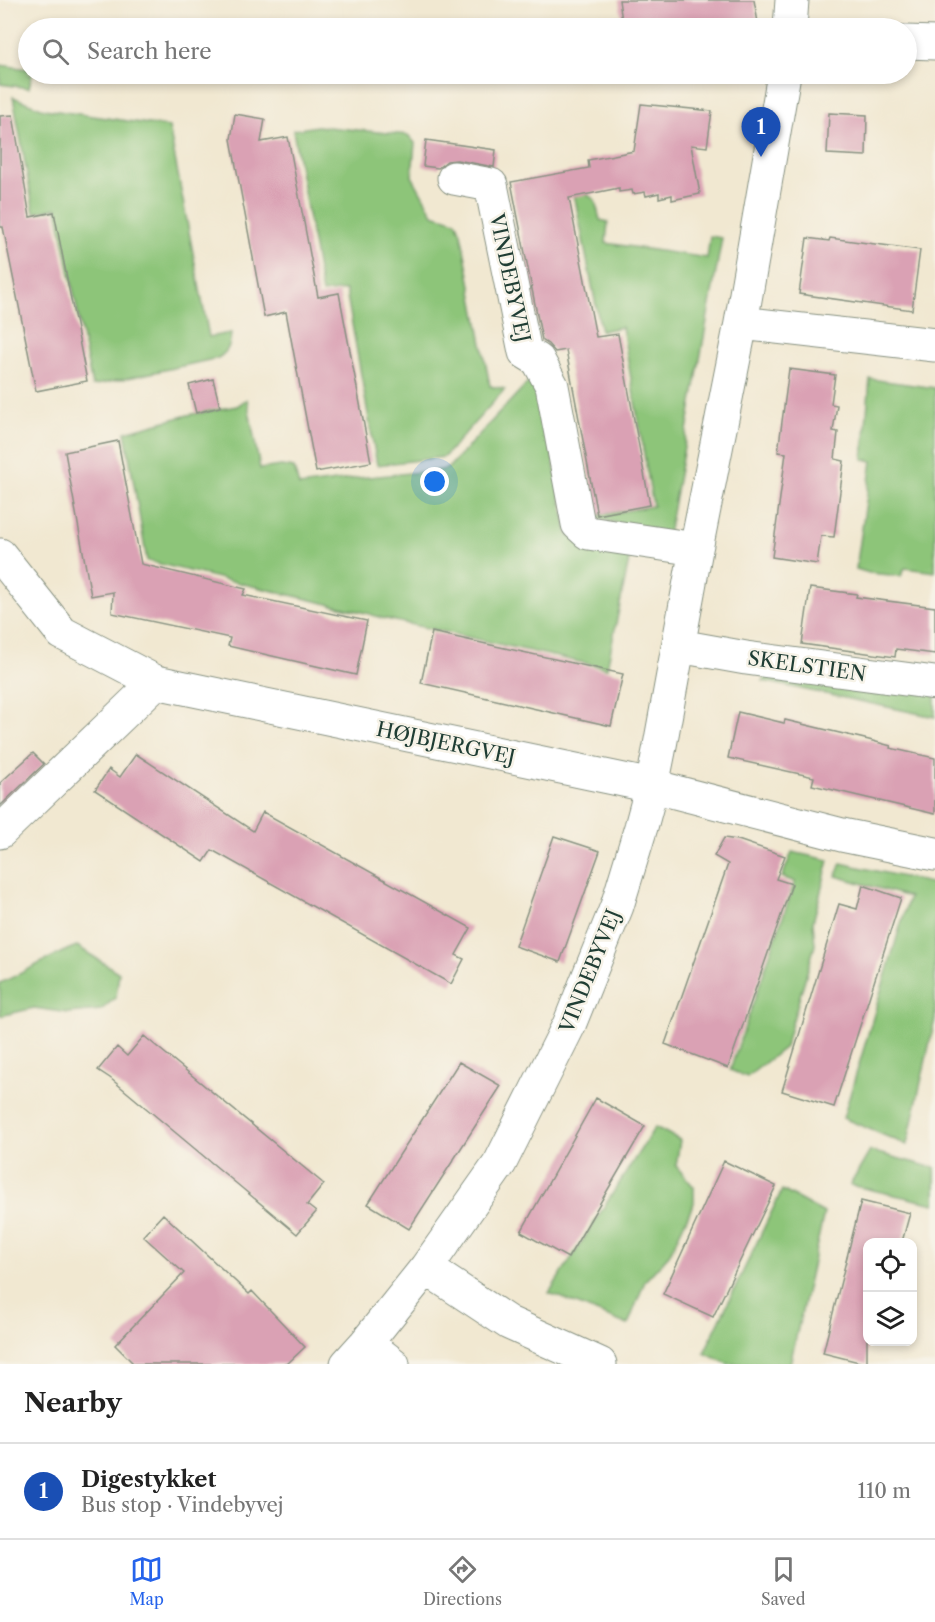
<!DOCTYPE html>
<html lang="en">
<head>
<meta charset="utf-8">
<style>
  body { margin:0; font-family:"Libre Caslon Text",serif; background:#f6f6f6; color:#222 }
  .controls { position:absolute; right:18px; bottom:18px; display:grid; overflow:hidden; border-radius:12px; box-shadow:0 3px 9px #0003 }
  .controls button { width:54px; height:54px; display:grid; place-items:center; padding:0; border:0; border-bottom:2px solid #e0e0e0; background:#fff; color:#222; font:30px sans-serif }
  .you { position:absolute; left:435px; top:482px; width:21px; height:21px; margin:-15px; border:4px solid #fff; border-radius:50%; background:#1a73e8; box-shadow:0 0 0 9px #1a73e833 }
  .badge { display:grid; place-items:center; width:39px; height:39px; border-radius:50%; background:#2563eb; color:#fff; font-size:20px; font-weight:700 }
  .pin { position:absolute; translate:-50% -50px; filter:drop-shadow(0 2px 3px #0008) }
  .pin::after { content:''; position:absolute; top:32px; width:21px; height:18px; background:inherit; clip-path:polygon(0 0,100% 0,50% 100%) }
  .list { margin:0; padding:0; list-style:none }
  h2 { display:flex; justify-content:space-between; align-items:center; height:78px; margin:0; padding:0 24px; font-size:26px }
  h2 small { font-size:20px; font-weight:400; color:#767676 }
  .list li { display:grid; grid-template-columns:39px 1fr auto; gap:18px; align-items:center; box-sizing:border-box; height:96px; padding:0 24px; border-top:2px solid #e0e0e0 }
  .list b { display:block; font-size:22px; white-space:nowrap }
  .list p { margin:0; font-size:20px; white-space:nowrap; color:#767676 }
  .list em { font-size:20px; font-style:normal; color:#767676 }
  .icon { flex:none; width:33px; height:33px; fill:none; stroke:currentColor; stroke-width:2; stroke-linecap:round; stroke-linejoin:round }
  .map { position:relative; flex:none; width:935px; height:1364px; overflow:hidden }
  .search { position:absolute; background:#fff; box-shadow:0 3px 9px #0003; left:18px; right:18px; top:18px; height:66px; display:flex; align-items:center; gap:15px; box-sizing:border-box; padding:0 21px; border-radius:33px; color:#767676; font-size:22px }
  .sheet { height:174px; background:#fff }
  nav { display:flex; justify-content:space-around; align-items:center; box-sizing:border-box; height:84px; border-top:2px solid #e0e0e0; background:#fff; font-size:16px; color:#767676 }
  nav a { display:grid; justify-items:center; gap:3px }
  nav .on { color:#2563eb }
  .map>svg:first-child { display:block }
  .green { fill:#8dc579; stroke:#568156; stroke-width:1.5 }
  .building { fill:#daa1b4 }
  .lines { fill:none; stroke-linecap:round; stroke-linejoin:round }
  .minor-casing { stroke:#889282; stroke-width:35 }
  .minor { stroke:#fff; stroke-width:33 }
  .labels { text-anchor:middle; stroke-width:5; stroke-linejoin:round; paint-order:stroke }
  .street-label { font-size:20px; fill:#1f3d34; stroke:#f7f3e8 }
</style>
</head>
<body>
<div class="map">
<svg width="935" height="1364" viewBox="0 0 935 1364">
  <rect width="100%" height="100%" fill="#f7f3e8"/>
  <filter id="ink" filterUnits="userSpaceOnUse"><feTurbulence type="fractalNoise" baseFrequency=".0167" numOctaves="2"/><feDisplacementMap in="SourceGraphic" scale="12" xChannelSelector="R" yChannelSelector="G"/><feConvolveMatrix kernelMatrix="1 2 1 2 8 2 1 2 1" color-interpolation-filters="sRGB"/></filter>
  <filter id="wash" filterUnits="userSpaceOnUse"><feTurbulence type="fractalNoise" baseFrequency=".008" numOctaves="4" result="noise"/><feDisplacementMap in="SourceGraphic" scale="24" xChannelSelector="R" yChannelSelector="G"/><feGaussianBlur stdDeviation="1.35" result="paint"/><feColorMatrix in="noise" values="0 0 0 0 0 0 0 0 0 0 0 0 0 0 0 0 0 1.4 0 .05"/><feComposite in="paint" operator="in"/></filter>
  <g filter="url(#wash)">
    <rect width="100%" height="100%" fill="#f1e8d1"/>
    <path class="green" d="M 0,65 L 28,69 L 28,74 L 32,74 L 29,88 L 0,84 Z
      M 13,97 L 44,109 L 169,127 L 209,337 L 231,333 C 230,345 229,351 218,358 L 92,386 L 57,208 L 34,213 Z
      M 317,126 L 408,135 L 415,143 L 412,176 L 433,214 L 456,221 L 461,233 L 490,386 L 505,389 L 444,457 L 377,465 L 346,290 L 322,293 L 293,130 Z
      M 572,184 L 595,200 L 600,220 L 608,222 L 606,243 L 707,258 L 710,236 L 722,238 L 668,535 L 591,517 L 653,506 L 622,327 L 601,331 Z
      M 870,379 L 935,388 L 935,572 L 905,568 L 901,576 L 869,573 L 856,569 L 872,461 L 863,459 Z
      M 530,380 L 539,386 L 568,536 L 630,555 L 607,668 L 382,618 L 366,613 L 147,561 L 125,432 L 188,415 L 237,406 L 247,399 L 260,469 L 281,466 L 294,468 L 299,486 L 358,478 L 441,470 L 448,468 Z
      M 768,669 L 935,692 L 935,717 L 763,681 Z
      M 792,852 L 829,860 L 813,922 L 815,945 L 785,1047 L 747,1077 L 730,1070 L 795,882 L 782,877 Z
      M 841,863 L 935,884 L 935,1019 L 907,1145 L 843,1118 L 909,897 L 836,876 Z
      M 77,946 L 119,973 L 116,997 L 101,1010 L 68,1013 L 34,1008 L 0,1016 L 0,983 C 26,972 50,956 77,946 Z
      M 655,1127 L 680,1140 L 676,1166 L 694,1187 L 694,1203 L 669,1255 L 645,1281 L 628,1325 L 549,1293 Z
      M 870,1151 L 935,1168 L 935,1204 L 850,1185 Z
      M 782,1190 L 824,1213 L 790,1364 L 728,1364 L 704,1353 Z"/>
    <g id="blocks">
      <path class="building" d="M 619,0 L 754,0 L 759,28 L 623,28 Z
        M 641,104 L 712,111 L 707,147 L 691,145 L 700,194 L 672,200 L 672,195 L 659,198 L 659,193 L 646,196 L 645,192 L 633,194 L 632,190 L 619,192 L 619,188 L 569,198 L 596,337 L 618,334 L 650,505 L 597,515 L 566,350 L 555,352 L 548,344 L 542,340 L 511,182 L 589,168 L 588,160 L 634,151 Z
        M 829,113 L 867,115 L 866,156 L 827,154 Z
        M 235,114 L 265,119 L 261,142 L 288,137 L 318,297 L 339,293 L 371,462 L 316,472 L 286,312 L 264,317 L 231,139 Z
        M 13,115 L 30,217 L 54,212 L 87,381 L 36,391 L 3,227 L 0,227 L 0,116 Z
        M 426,140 L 496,150 L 494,167 L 457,160 L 447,161 L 438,168 L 423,166 Z
        M 807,238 L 829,241 L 830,238 L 920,250 L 912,310 L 799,294 Z
        M 789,369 L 835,375 L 831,404 L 837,405 L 833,431 L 838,432 L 835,459 L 844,461 L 834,537 L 821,536 L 817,564 L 772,557 L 786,453 L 778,452 Z
        M 213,379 L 220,407 L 196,413 L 189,385 Z
        M 118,441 L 141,564 L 246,589 L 243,595 L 367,621 L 356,675 L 228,646 L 230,638 L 112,613 L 113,592 L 91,596 L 65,452 Z
        M 810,588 L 857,594 L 856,597 L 935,607 L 935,654 L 896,649 L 895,657 L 802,644 Z
        M 432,632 L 623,674 L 611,726 L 421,683 Z
        M 738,712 L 784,723 L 785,720 L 869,740 L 891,746 L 890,748 L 935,758 L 935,814 L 812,785 L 814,777 L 728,758 Z
        M 33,753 L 44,764 L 0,806 L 0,783 Z
        M 136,754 L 253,831 L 263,812 L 471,928 L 456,955 L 464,959 L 451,984 L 212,850 L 204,862 L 95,790 L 109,769 L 120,777 Z
        M 554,836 L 600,851 L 560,962 L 515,946 Z
        M 724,838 L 738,840 L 785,856 L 776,879 L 792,884 L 728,1068 L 665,1044 L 728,864 L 714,856 Z
        M 863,885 L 901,898 L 834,1107 L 782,1091 L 839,904 L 857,909 Z
        M 144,1036 L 324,1184 L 307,1205 L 316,1212 L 297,1234 L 110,1078 L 98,1070 L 117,1047 L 127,1056 Z
        M 459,1062 L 501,1086 L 409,1229 L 368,1204 Z
        M 596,1098 L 645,1126 L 568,1258 L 521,1232 Z
        M 724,1161 L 776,1186 L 713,1317 L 663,1294 Z
        M 861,1201 L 910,1213 L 902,1242 L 867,1242 L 867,1364 L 823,1353 Z
        M 163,1214 L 249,1294 L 252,1291 L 305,1347 L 287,1364 L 134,1364 L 115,1345 L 184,1273 L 143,1236 Z"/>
    </g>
  </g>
  <g filter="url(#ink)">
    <use href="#blocks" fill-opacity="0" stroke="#889282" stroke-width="1.5"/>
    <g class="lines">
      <defs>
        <path id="minor" d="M 790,28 L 792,0
          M 906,42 L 935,43
          M 454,178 L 491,185 L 525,352 L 538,360 L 552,386 L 578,524 L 588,533 L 696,549
          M 741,323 L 935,345
          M 0,555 L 62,633 L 156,682 L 652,786 L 842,835 L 935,854
          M 679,646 L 746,658 L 935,683
          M 0,832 L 156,682
          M 426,1268 L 509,1323 L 600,1364
          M 366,1343 L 393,1364
          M 347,1364 L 366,1343 L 426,1268 L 500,1163 L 569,1025 L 617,906 L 641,827 L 652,786 L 659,751 L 696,549 L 741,323 L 784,74"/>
      </defs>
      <use href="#minor" class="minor-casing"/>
      <use href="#minor" class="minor"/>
    </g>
  </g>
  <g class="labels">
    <g class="street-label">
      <text transform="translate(510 278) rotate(78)" y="7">VINDEBYVEJ</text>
      <text transform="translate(807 666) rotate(8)" y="7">SKELSTIEN</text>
      <text transform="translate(446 743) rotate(12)" y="7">HØJBJERGVEJ</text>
      <text transform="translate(590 971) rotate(-68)" y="7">VINDEBYVEJ</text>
    </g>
  </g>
</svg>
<div class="controls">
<button><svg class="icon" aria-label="locate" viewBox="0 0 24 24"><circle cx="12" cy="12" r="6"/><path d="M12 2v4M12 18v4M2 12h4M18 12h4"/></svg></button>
<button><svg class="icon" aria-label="layers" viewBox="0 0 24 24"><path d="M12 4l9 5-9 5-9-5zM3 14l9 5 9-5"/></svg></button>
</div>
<div class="you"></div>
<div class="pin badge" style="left:761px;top:157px;background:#1a4fb4">1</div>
<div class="search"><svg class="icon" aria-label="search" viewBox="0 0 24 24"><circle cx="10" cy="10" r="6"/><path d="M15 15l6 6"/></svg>Search here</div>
</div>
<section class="sheet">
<h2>Nearby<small></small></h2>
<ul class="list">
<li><span class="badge" style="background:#1a4fb4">1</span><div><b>Digestykket</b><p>Bus stop · Vindebyvej</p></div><em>110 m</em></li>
</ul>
</section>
<nav>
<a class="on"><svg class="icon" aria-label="map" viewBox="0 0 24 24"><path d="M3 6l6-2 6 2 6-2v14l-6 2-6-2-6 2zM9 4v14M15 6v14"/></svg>Map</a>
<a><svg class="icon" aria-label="directions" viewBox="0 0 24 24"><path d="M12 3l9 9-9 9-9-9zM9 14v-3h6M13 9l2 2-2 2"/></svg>Directions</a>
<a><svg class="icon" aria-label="saved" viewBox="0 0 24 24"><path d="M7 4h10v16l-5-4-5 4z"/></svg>Saved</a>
</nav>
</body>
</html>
